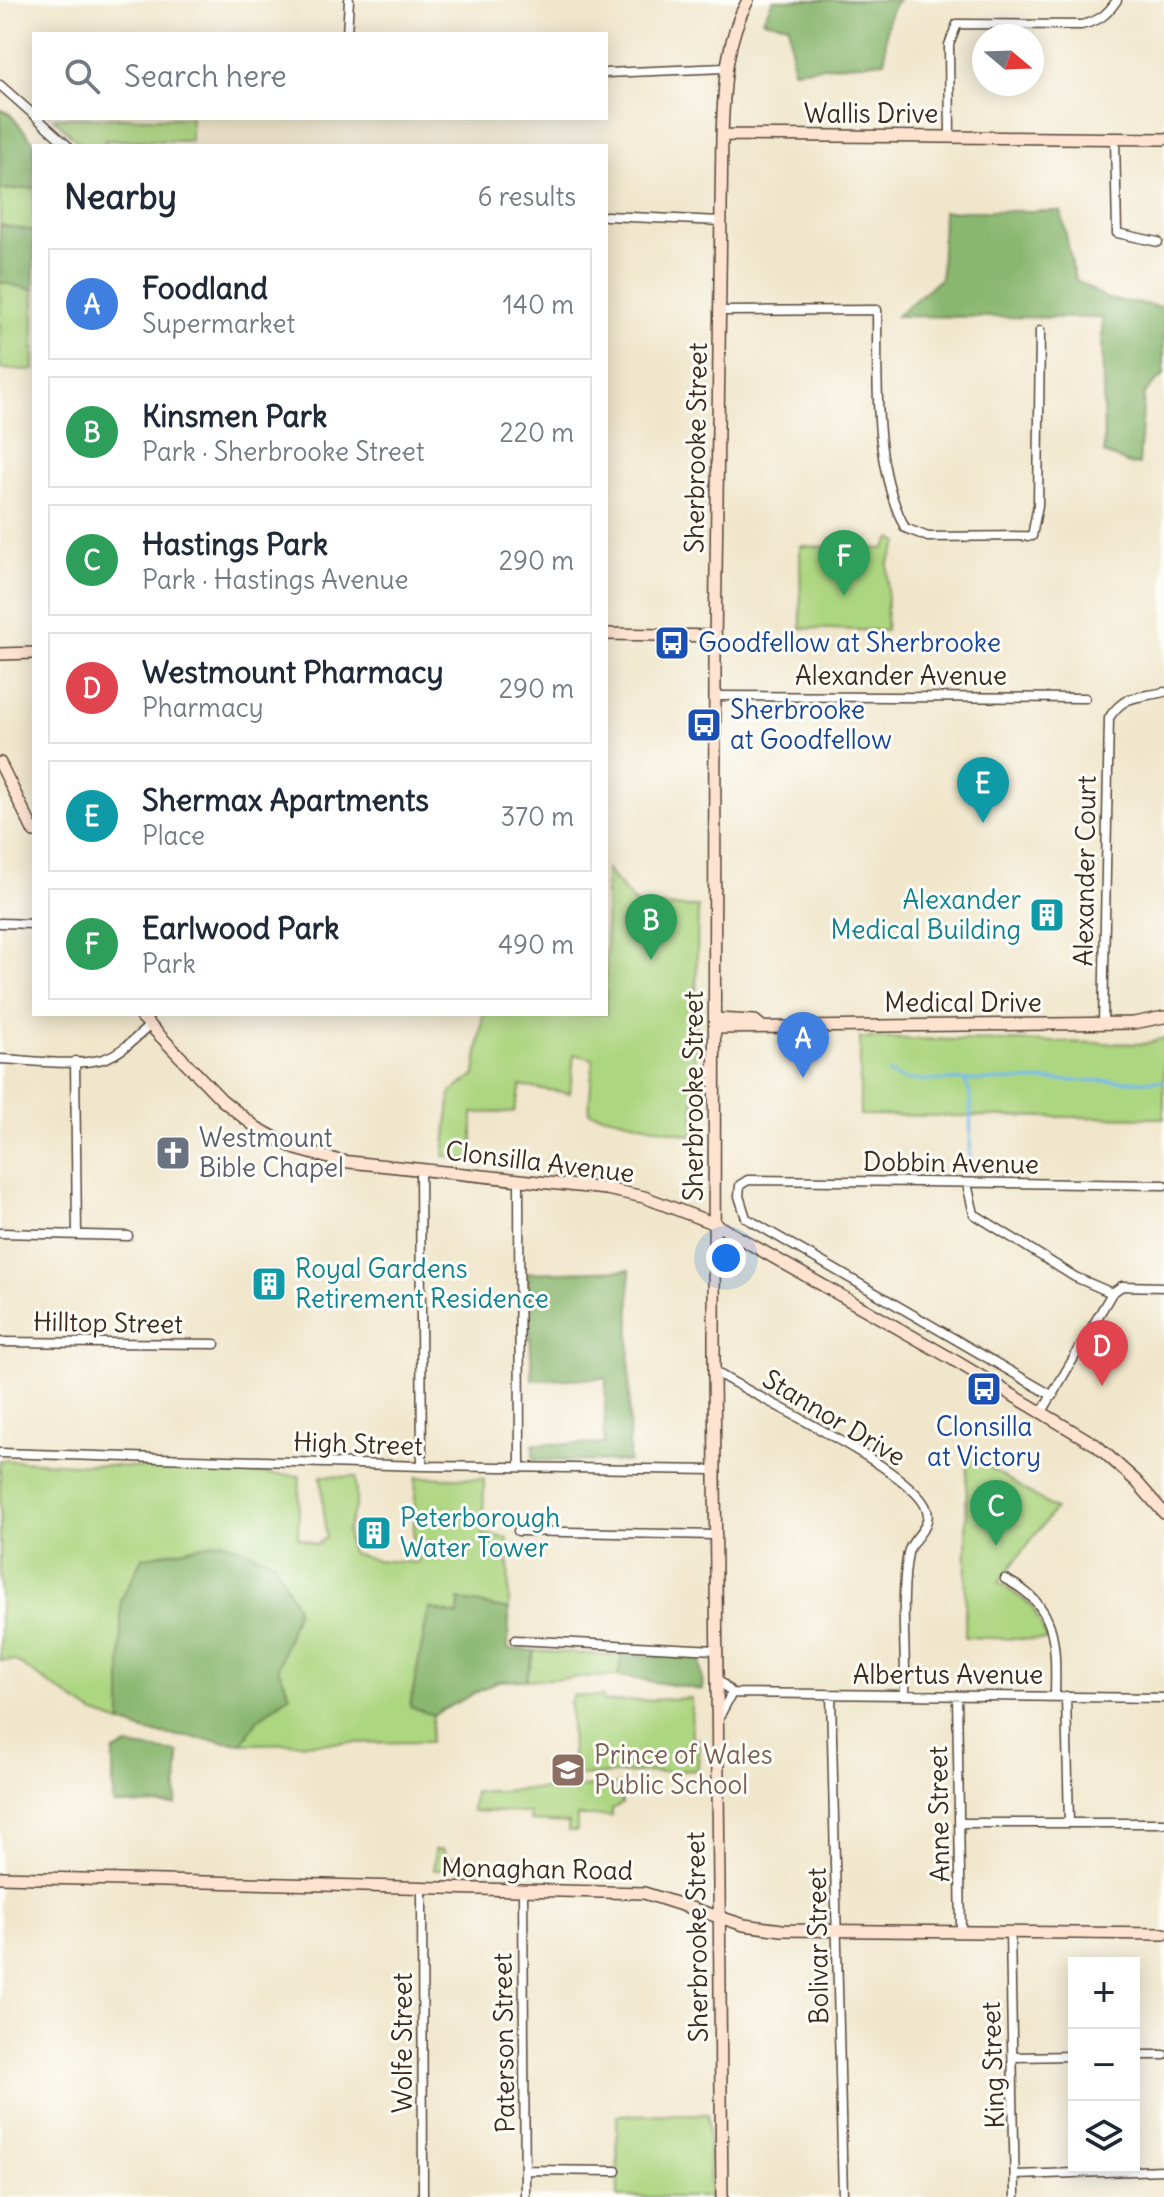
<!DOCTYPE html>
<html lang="en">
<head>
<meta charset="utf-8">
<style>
  body { margin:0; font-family:Delius,sans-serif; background:#f2f2f3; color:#1f2937 }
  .controls { position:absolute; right:24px; bottom:24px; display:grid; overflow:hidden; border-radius:0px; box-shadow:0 4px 20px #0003 }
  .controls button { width:72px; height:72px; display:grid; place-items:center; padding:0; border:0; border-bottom:2px solid #e0e1e3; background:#fff; color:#1f2937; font:40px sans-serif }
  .compass { position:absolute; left:972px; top:24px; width:72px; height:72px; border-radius:50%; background:#fff; box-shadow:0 4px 20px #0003; rotate:109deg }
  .you { position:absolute; left:726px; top:1258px; width:28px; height:28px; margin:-20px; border:6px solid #fff; border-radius:50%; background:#1a73e8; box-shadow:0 0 0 12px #1a73e833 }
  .badge { display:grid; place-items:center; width:52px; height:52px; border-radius:50%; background:#b5179e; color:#fff; font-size:26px; font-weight:700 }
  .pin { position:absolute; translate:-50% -66px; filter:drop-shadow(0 2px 4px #0008) }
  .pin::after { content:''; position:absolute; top:42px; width:28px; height:24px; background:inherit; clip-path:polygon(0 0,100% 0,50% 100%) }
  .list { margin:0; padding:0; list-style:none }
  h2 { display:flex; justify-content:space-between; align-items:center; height:104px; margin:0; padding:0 32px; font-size:34px }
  h2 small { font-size:26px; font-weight:400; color:#747a83 }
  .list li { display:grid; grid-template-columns:52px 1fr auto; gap:24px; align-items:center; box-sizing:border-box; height:112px; margin:0 16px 16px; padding:0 16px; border:2px solid #e0e1e3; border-radius:0px }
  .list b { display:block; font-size:30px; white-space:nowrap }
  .list p { margin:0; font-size:26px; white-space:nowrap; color:#747a83 }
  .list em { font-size:26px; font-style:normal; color:#747a83 }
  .icon { flex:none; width:44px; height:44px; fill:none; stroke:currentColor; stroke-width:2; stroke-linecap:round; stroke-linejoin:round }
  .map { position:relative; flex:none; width:1164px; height:2197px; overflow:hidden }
  .search { position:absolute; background:#fff; box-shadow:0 4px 20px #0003; left:32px; top:32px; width:576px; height:88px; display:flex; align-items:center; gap:20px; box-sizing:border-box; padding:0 28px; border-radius:0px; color:#747a83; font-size:30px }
  .panel { position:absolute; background:#fff; box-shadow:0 4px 20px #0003; left:32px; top:144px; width:576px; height:872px; border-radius:0px }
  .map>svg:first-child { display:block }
  .green { fill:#add681; stroke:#748050; stroke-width:2 }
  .forest { fill:#8ab76f; stroke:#627046; stroke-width:2 }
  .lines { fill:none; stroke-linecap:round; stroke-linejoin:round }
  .stream { stroke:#76baec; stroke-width:3 }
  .street-casing { stroke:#564638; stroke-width:11 }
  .secondary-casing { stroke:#564638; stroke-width:14 }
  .street { stroke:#fff; stroke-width:8 }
  .secondary { stroke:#fee3d1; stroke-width:11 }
  .labels { text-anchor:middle; stroke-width:6; stroke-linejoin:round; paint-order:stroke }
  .street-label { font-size:26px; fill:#3b2a1e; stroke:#fdfcf7 }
  .transit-label { font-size:26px; fill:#164399; stroke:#fdfcf7; text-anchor:start }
  .culture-label { font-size:26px; fill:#0d838f; stroke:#fdfcf7; text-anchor:start }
  .worship-label { font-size:26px; fill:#5b616d; stroke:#fdfcf7; text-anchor:start }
  .education-label { font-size:26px; fill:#785e54; stroke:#fdfcf7; text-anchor:start }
</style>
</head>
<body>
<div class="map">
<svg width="1164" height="2197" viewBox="0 0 1164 2197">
  <rect width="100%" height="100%" fill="#fdfcf7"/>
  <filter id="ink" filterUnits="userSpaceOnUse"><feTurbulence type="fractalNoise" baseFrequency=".0125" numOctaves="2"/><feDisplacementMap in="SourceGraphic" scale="16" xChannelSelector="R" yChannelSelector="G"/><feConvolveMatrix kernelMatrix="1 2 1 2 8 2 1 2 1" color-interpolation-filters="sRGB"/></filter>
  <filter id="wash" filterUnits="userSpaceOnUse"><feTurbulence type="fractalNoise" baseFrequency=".006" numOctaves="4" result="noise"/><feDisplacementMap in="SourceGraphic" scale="32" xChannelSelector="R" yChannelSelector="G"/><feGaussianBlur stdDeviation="1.8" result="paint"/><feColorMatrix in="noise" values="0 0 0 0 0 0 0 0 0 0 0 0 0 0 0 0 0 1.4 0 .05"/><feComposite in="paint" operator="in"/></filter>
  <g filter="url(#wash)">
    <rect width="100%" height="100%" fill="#f0e6cb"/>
    <path class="green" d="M 54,118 L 191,118 L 191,141 L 105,140 L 104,146 L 82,146 Z
      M 34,188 L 34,231 L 0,225 L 0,190 Z
      M 0,282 L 34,290 L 34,370 L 0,369 Z
      M 892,538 L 899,542 L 888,563 L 886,631 L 801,628 L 800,546 L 884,549 Z
      M 606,869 L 637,906 L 698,907 L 693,1136 L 589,1112 L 593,1059 L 574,1054 L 570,1093 L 521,1086 L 514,1112 L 473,1113 L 473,1160 L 444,1156 L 451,1092 L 475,1075 L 483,1014 L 606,1014 Z
      M 860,1038 L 1144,1044 L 1164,1038 L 1164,1118 L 860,1115 Z
      M 967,1453 L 1055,1509 L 999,1582 L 1032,1606 L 1048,1640 L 965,1637 Z
      M 0,1460 L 300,1476 L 298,1537 L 317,1545 L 326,1537 L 321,1476 L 356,1477 L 356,1505 L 347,1531 L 351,1553 L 374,1560 L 418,1563 L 419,1545 L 413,1544 L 416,1477 L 484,1479 L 483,1534 L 508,1538 L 509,1610 L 460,1600 L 459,1616 L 429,1608 L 410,1706 L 433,1715 L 430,1742 L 242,1744 L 258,1719 L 290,1695 L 278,1668 L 297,1608 L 121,1600 L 121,1723 L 93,1713 L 15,1661 L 0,1660 Z
      M 535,1651 L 622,1656 L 618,1676 L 526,1680 Z
      M 573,1695 L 603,1697 L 603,1702 L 691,1698 L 692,1739 L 699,1739 L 698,1770 L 573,1776 L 570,1703 Z
      M 621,1785 L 622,1804 L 612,1809 L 612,1816 L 577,1816 L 577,1831 L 568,1831 L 568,1823 L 530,1821 L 530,1813 L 472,1811 L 474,1792 Z
      M 435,1849 L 443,1849 L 448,1858 L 480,1859 L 484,1866 L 479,1870 L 434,1870 Z
      M 708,2114 L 710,2197 L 618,2197 L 617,2115 Z"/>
    <path class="forest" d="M 773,0 L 898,0 C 884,16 886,41 885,61 L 793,70 L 789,25 L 763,20 Z
      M 0,109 L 10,114 L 37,146 L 34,146 L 34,188 L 0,190 Z
      M 943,211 L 1061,211 L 1075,279 L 1107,299 L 1164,307 L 1164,375 L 1144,393 L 1139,465 L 1129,464 L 1104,453 L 1102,318 L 896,316 L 941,278 Z
      M 0,225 L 34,231 L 34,290 L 0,282 Z
      M 630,1270 L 629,1462 L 533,1460 L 533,1444 L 604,1444 L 606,1378 L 532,1380 L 528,1273 Z
      M 222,1541 L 274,1561 L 297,1608 L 278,1668 L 290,1695 L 258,1719 L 242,1744 L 147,1732 L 121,1723 L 121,1600 L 142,1558 Z
      M 459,1600 L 509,1610 L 508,1649 L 535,1651 L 526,1680 L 498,1681 L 433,1715 L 410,1707 L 429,1608 L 458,1616 Z
      M 622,1656 L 700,1656 L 703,1690 L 618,1676 Z
      M 127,1746 L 179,1753 L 176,1805 L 113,1804 L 113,1752 Z"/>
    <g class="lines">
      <path class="stream" d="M 888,1073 L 905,1080 L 1164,1081
        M 965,1081 L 971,1096 L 970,1164"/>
    </g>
  </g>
  <g filter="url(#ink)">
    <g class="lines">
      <defs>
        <path id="street" d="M 347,34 L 349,0
          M 606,73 L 725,68
          M 0,85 L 34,115
          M 37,118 L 68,146
          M 950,136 L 949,45 L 957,24 L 1081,25 C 1099,21 1107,15 1117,0
          M 1115,138 L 1117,233 L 1158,242
          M 606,216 L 721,221
          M 720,311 L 877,310 C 878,382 872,463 905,528 L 928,537 L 1032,536 L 1038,505 L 1040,331
          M 717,696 L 1085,698
          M 0,923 L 34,924
          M 1103,1024 L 1109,718 C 1124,694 1139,698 1164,692
          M 0,1059 C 30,1060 74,1067 103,1059 C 120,1054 136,1038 149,1026
          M 75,1061 L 77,1234
          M 420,1170 L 422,1466
          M 519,1180 L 520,1466
          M 967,1184 L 974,1214 L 1075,1277 L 1112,1293
          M 0,1233 L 128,1236
          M 0,1342 L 215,1344
          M 714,1371 C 754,1397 915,1470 927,1510 C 932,1528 911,1538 908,1553 C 900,1595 906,1651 905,1694
          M 1053,1396 L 746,1218 L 739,1196 L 740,1185 L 748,1180 L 1164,1185
          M 1042,1412 L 1112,1293 L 1122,1286 L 1164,1287
          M 0,1453 L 422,1466 L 715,1470
          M 518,1531 L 715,1535
          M 1005,1579 C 1058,1605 1056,1643 1055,1696
          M 515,1640 L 716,1650
          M 717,1678 L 732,1693 L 1164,1698
          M 831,1695 L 843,2197
          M 957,1696 L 961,1932
          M 1066,1696 L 1069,1823
          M 720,1715 L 732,1693
          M 959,1823 L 1164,1823
          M 422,1889 L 423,2197
          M 523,1889 L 525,2197
          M 1010,1932 L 1015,2197
          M 1134,2055 L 1164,2055
          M 1013,2057 L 1074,2056
          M 525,2170 L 616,2171
          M 1016,2175 L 1164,2170"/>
        <path id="secondary" d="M 722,135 L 1164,139
          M 606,634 L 716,636
          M 0,654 L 34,653
          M 0,763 L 34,832
          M 139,1014 L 222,1100 L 257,1128 L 296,1149 L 340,1161 L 606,1189 L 644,1197 L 715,1224 L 947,1356 L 1096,1445 L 1136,1481 L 1164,1513
          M 715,1019 L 755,1021 L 761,1026
          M 715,1028 L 1134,1023 L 1164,1017
          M 0,1877 L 644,1893 L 744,1925 L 782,1930 L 1164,1934
          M 722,2197 L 714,1371 L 715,646 L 722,135 C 724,89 725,41 748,0"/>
      </defs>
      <use href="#street" class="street-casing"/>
      <use href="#secondary" class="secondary-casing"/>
      <use href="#street" class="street"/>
      <use href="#secondary" class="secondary"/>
    </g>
  </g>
  <defs>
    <symbol id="bus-square" viewBox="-11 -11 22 22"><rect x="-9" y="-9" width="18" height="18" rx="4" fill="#1a4fb4" stroke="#fdfcf7"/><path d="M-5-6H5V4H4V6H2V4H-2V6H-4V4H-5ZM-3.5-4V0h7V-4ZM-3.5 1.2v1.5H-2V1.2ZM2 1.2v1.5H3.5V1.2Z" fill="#fff"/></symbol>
    <symbol id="building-square" viewBox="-11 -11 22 22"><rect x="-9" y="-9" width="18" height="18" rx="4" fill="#0f9aa8" stroke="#fdfcf7"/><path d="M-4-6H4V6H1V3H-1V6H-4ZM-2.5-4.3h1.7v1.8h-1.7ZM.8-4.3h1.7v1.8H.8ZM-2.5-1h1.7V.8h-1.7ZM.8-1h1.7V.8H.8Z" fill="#fff"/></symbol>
    <symbol id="church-square" viewBox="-11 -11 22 22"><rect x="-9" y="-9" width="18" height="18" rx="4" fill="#6b7280" stroke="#fdfcf7"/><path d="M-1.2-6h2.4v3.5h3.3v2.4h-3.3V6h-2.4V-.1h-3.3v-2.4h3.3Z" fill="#fff"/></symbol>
    <symbol id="school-square" viewBox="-11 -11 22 22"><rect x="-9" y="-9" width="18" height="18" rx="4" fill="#8d6e63" stroke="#fdfcf7"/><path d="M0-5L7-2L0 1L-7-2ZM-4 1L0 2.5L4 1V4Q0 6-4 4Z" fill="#fff"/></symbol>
  </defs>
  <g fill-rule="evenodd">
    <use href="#bus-square" x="652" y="623" width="40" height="40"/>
    <use href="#bus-square" x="684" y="705" width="40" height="40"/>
    <use href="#building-square" x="1027" y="895" width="40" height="40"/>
    <use href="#church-square" x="153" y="1133" width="40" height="40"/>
    <use href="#building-square" x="249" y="1264" width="40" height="40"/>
    <use href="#bus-square" x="964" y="1369" width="40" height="40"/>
    <use href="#building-square" x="354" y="1513" width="40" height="40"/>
    <use href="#school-square" x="548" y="1750" width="40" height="40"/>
  </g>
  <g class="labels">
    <g class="street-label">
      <text x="871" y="123">Wallis Drive</text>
      <text transform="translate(696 448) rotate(-89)" y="9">Sherbrooke Street</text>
      <text x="901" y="685">Alexander Avenue</text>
      <text transform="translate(1085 871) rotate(-89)" y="9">Alexander Court</text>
      <text x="963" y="1012">Medical Drive</text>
      <text transform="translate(694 1096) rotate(-90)" y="9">Sherbrooke Street</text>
      <text transform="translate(540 1162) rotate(7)" y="9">Clonsilla Avenue</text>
      <text transform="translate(951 1163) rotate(1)" y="9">Dobbin Avenue</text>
      <text transform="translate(108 1323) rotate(1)" y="9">Hilltop Street</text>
      <text transform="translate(834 1418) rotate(31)" y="9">Stannor Drive</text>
      <text transform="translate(358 1444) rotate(2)" y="9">High Street</text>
      <text x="948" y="1684">Albertus Avenue</text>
      <text transform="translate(939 1814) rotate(-91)" y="9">Anne Street</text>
      <text transform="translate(537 1869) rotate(1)" y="9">Monaghan Road</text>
      <text transform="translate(697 1937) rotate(-91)" y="9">Sherbrooke Street</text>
      <text transform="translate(818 1946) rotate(-91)" y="9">Bolivar Street</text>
      <text transform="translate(403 2043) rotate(-90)" y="9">Wolfe Street</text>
      <text transform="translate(504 2043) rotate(-91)" y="9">Paterson Street</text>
      <text transform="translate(993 2065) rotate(-92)" y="9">King Street</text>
    </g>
    <g class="transit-label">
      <text x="698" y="652">Goodfellow at Sherbrooke</text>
      <text x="730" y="719">Sherbrooke<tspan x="730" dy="30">at Goodfellow</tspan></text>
      <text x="984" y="1436" text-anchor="middle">Clonsilla<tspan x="984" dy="30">at Victory</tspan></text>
    </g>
    <g class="culture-label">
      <text x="1021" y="909" text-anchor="end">Alexander<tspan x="1021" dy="30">Medical Building</tspan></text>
      <text x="295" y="1278">Royal Gardens<tspan x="295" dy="30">Retirement Residence</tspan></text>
      <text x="400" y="1527">Peterborough<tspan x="400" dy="30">Water Tower</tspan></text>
    </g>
    <g class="worship-label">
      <text x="199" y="1147">Westmount<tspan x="199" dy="30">Bible Chapel</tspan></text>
    </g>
    <g class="education-label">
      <text x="594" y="1764">Prince of Wales<tspan x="594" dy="30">Public School</tspan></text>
    </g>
  </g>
</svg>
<div class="controls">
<button>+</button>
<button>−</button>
<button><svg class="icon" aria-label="layers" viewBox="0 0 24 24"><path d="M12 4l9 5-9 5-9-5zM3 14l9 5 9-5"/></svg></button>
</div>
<svg class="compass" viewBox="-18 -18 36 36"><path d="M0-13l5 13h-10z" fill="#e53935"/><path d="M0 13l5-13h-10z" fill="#747a83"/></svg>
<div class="you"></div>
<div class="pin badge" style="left:803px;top:1078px;background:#3f7fe0">A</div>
<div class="pin badge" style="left:651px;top:960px;background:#2e9e5b">B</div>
<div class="pin badge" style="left:996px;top:1546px;background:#2e9e5b">C</div>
<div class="pin badge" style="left:1102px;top:1386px;background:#e0444e">D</div>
<div class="pin badge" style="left:983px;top:823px;background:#0f9aa8">E</div>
<div class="pin badge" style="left:844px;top:596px;background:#2e9e5b">F</div>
<div class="search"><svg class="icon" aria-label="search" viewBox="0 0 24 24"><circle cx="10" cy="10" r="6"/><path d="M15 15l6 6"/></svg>Search here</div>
<section class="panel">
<h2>Nearby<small>6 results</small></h2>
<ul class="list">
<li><span class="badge" style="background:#3f7fe0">A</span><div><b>Foodland</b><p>Supermarket</p></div><em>140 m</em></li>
<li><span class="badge" style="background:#2e9e5b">B</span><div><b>Kinsmen Park</b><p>Park · Sherbrooke Street</p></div><em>220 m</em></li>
<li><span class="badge" style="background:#2e9e5b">C</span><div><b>Hastings Park</b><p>Park · Hastings Avenue</p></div><em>290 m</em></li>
<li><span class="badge" style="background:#e0444e">D</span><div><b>Westmount Pharmacy</b><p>Pharmacy</p></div><em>290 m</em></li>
<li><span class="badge" style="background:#0f9aa8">E</span><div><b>Shermax Apartments</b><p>Place</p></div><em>370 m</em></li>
<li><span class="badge" style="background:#2e9e5b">F</span><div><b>Earlwood Park</b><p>Park</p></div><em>490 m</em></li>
</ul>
</section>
</div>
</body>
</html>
